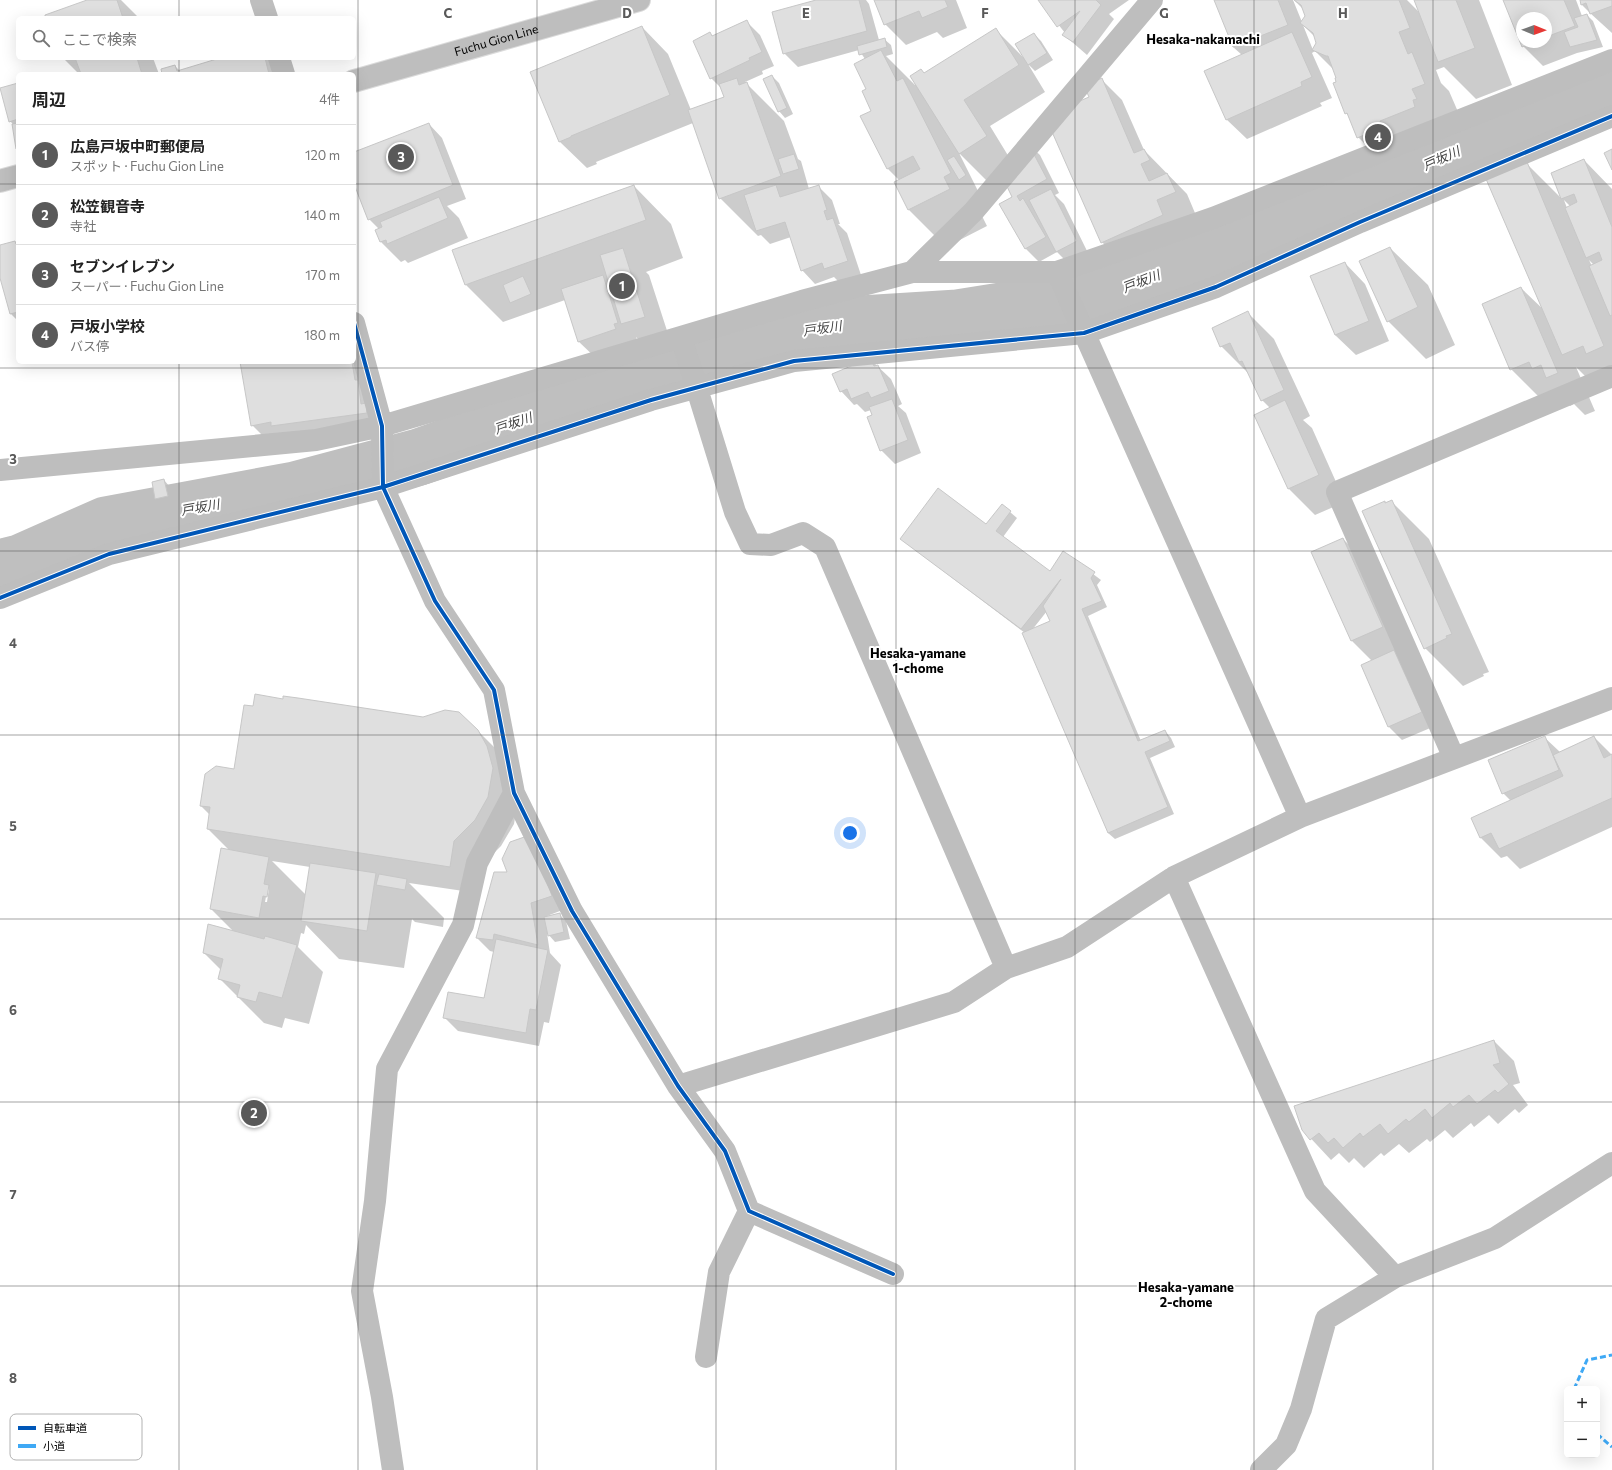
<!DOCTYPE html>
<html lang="ja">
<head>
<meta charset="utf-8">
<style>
  body { margin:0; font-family:Commissioner,"Noto Sans JP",sans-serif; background:#f2f2f2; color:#222 }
  .controls { position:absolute; right:12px; bottom:12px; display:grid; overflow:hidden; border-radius:6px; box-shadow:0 4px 16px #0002 }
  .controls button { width:36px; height:36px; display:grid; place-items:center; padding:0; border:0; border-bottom:1px solid #e0e0e0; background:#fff; color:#222; font:20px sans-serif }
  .compass { position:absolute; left:1516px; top:12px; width:36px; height:36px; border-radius:50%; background:#fff; box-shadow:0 4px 16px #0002; rotate:91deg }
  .you { position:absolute; left:850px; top:833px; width:14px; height:14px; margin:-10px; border:3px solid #fff; border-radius:50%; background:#1a73e8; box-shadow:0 0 0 6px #1a73e833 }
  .badge { display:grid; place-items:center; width:26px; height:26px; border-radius:50%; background:#595959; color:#fff; font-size:13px; font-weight:700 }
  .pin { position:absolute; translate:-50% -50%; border:2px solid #fff; box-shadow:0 1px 4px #0006 }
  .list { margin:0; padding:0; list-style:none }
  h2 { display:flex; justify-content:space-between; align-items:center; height:52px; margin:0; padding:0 16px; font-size:17px }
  h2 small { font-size:13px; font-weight:400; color:#767676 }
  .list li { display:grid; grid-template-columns:26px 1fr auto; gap:12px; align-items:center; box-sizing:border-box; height:60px; padding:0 16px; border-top:1px solid #e0e0e0 }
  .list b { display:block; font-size:15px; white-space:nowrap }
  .list p { margin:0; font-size:13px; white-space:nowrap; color:#767676 }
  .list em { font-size:13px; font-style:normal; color:#767676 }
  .icon { flex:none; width:22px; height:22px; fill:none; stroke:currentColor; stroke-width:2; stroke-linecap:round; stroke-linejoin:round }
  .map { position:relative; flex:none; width:1612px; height:1470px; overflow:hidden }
  .search { position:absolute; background:#fff; box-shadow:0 4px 16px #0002; left:16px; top:16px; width:340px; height:44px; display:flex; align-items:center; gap:10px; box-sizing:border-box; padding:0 14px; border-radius:6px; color:#767676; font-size:15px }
  .panel { position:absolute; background:#fff; box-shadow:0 4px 16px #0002; left:16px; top:72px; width:340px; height:292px; border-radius:6px }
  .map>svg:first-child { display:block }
  .shadow { fill:#0003; fill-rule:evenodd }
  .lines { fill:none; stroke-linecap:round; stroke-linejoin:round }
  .river { stroke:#bfbfbf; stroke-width:57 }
  .building { fill:#dfdfdf; stroke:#c7c7c7 }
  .major-casing { stroke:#dbdbdb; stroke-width:24 }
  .minor { stroke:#bebebe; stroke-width:22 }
  .major { stroke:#bebebe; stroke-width:22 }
  .quiet { stroke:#3fa9f5; stroke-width:3; stroke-dasharray:6 3; stroke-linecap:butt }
  .cycleway-casing { stroke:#fff; stroke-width:6 }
  .cycleway { stroke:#0057b8; stroke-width:4 }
  .grid { fill:none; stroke:#595959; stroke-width:1; stroke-opacity:0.55 }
  .labels { text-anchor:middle; stroke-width:4; stroke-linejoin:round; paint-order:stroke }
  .street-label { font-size:12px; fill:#000; stroke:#fff }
  .neighbourhood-label { font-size:13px; font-weight:bold; fill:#000; stroke:#fff }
  .water-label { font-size:13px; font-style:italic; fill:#444; stroke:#fff }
  .key { fill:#fff; stroke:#b2b2b2; stroke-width:1 }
  .key-label { font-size:11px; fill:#000 }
  .grid-label { font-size:13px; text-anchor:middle; font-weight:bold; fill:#595959; stroke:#fff; stroke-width:4; stroke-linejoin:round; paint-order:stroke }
</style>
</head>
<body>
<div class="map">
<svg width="1612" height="1470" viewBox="0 0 1612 1470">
  <rect width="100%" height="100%" fill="#fff"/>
  <path class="shadow" d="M 90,0 L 121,0 L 139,18 L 46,18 Z
    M 820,0 L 866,0 L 869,4 L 879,40 L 884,39 L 891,45 L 893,54 L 886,56 L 915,85 L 925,74 L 996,30 L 1023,57 L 1034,34 L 1041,41 L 1053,60 L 1035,71 L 1028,64 L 1045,92 L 990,126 L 1012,162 L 1026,142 L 1040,155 L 1059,193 L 1055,195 L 1064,204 L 1089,255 L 1070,265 L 1057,252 L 1039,262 L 1025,248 L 1013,197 L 1003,176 L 986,180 L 959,153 L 988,211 L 981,214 L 987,226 L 946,247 L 909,210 L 899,180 L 888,169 L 861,117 L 873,111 L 868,89 L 865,59 L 859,50 L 798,67 L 784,53 Z
    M 875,0 L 956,0 L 967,28 L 943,38 L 937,32 L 906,45 L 885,24 Z
    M 1039,0 L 1129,0 L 1109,14 L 1114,19 L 1087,55 L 1064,35 L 1065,33 Z
    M 1215,0 L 1293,0 L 1302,22 L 1306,16 L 1304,10 L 1294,0 L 1407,0 L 1420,13 L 1415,0 L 1479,0 L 1512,85 L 1476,99 L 1444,67 L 1436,70 L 1441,83 L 1449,91 L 1462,121 L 1449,126 L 1453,137 L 1450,138 L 1452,144 L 1417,159 L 1418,163 L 1405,168 L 1406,171 L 1396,175 L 1358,137 L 1351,118 L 1346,113 L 1335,71 L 1315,51 L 1312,53 L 1332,98 L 1320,103 L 1322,106 L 1247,139 L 1226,119 L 1242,55 L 1233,47 ZM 1303,25 L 1315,37 L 1317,44 L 1313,50 Z
    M 1504,0 L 1576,0 L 1582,16 L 1587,15 L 1593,21 L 1603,47 L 1577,53 L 1543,66 L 1523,46 ZM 1522,18 L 1546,18 L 1546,42 L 1522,42 Z
    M 1581,0 L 1612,0 L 1612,33 L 1590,13 L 1582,5 Z
    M 747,22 L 760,35 L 774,66 L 762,71 L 763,74 L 745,82 L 784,121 L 798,159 L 801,161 L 809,189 L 818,186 L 832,200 L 840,224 L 838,224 L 847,233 L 861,275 L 839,282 L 834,277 L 815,284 L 802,270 L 791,237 L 770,244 L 761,235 L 758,236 L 720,198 L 693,123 L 596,162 L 597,164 L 587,168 L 560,142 L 532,72 L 642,27 L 668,54 L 691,110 L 725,97 L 722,89 L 711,78 L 710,34 L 713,37 Z
    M 63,58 L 153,58 L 159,74 L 79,74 Z
    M 224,58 L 272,58 L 283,74 L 163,74 L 175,66 L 180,71 Z
    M 772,76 L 779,83 L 793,114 L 785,118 L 779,111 Z
    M 1102,80 L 1122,100 L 1144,150 L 1187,194 L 1195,213 L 1183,236 L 1122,263 L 1102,242 L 1090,98 Z
    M 18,84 L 18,150 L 13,124 L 10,121 Z
    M 429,124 L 442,138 L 466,199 L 447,206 L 459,218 L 468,238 L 408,263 L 405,260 L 401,262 L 381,242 L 379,229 L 369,219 L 354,182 L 354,153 Z
    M 1584,160 L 1612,189 L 1612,387 L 1601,392 L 1576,367 L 1595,411 L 1585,415 L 1574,404 L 1570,406 L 1564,400 L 1549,407 L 1511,369 L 1521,288 L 1545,311 L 1526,163 L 1562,199 L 1552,174 ZM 1564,200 L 1570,206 L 1567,208 ZM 1589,260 L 1594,265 L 1592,266 Z
    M 634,186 L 671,224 L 683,258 L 646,272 L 649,275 L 671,343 L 649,350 L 636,337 L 638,343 L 599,361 L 578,341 L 565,300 L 503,322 L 466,285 Z
    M 15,242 L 18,244 L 18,321 L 11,314 L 0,274 L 0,246 Z
    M 1390,248 L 1428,285 L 1455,345 L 1426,359 L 1388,321 Z
    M 1345,263 L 1365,284 L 1389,341 L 1356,355 L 1335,335 Z
    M 1247,312 L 1274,339 L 1310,416 L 1303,420 L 1312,428 L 1345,502 L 1315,515 L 1289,489 L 1255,415 L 1270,408 L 1262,400 L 1248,373 L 1221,346 Z
    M 870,359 L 891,379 L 902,404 L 898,406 L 906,413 L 921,453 L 895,464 L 881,450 L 871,410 L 865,412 L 857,404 L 854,405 L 841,391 Z
    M 241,362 L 354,362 L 380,419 L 272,445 L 252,425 Z
    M 164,480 L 170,487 L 174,503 L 163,505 L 156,499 L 153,482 Z
    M 1391,501 L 1429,539 L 1489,672 L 1483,674 L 1484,676 L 1463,686 L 1425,648 L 1384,502 L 1386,503 Z
    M 1010,512 L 1017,518 L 1003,537 L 1050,572 L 1064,552 L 1101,580 L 1097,585 L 1107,607 L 1088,616 L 1141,741 L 1165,731 L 1171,738 L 1175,747 L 1150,758 L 1174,814 L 1115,839 L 1108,833 L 1025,633 L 901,539 L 986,526 ZM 1047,611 L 1051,622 L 1032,630 Z
    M 1343,539 L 1381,576 L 1435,726 L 1402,740 L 1389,727 L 1372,661 L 1352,641 L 1312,553 Z
    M 477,730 L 504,757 L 519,795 L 514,824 L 501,846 L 480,867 L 477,893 L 409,883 L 444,918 L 443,927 L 415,922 L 412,919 L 404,968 L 339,959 L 306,925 L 304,934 L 301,933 L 298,947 L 323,972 L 309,1024 L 285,1018 L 282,1028 L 264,1023 L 219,978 L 221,970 L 204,953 L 234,932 L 211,909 L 230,851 L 208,829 L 210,815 L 201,806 L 235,770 ZM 272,861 L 310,867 L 306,895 ZM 268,886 L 269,888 L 267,902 L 265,902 Z
    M 1544,737 L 1560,752 L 1594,737 L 1612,755 L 1612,827 L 1520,869 L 1507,856 L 1501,858 L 1481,838 L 1473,819 L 1511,801 L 1503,793 Z
    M 511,843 L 565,909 L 547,916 L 559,914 L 566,921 L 570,939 L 555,942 L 547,933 L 550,953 L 561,965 L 549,1023 L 544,1022 L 539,1046 L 458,1031 L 445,1018 L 484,999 L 494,952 L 490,951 L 477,938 L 508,873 Z
    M 1494,1041 L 1514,1061 L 1520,1083 L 1513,1085 L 1528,1105 L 1519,1113 L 1515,1109 L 1498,1124 L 1489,1115 L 1474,1127 L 1471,1123 L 1453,1138 L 1445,1130 L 1430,1142 L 1427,1139 L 1409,1153 L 1399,1144 L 1384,1156 L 1381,1153 L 1364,1168 L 1354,1158 L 1349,1163 L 1339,1153 L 1331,1160 L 1303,1130 Z"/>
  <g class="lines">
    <path class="river" d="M 0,568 L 20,563 L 106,525 L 295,490 L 419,457 L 631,382 L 813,327 L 958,318 L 1109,294 L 1267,234 L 1432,160 L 1612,83"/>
  </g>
  <path class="building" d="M 87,0 L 117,0 L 123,18 L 45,18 L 45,15 Z
    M 816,0 L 859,0 L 867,31 L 783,54 L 772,12 Z
    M 874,0 L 945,0 L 948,7 L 922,18 L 919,11 L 884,25 Z
    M 1038,0 L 1096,0 L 1101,5 L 1073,42 L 1062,35 L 1080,11 L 1057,27 Z
    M 1214,0 L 1278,0 L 1288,25 L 1233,47 Z
    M 1294,0 L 1399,0 L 1410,28 L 1399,32 L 1408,54 L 1412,52 L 1425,84 L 1412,89 L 1417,99 L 1413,100 L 1415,107 L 1380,121 L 1381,125 L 1368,130 L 1369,133 L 1357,138 L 1347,113 L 1345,114 L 1333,83 L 1336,82 L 1335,78 L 1336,78 L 1328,56 L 1326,56 L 1312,50 L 1316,43 L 1313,33 L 1300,23 L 1305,16 L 1301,5 Z
    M 1414,0 L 1456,0 L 1475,48 L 1438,62 Z
    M 1503,0 L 1564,0 L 1575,26 L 1546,37 L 1546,18 L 1522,18 L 1522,42 L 1533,42 L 1522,47 Z
    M 1580,0 L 1612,0 L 1612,6 L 1590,14 L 1586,3 L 1581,5 Z
    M 1587,14 L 1597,40 L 1570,47 L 1564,32 L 1578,27 L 1574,18 Z
    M 747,20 L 762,52 L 749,58 L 750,60 L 710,79 L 693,41 L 710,32 L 712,36 Z
    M 642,26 L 670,95 L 571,136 L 571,137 L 559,142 L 530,72 Z
    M 996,28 L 1019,65 L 964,100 L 987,136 L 959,154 L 910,76 L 921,69 L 924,73 Z
    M 1292,32 L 1312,77 L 1301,82 L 1302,86 L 1226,120 L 1204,71 Z
    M 1034,33 L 1047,53 L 1028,65 L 1015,44 Z
    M 885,38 L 887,47 L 859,55 L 857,46 Z
    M 881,50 L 897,81 L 903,78 L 951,173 L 944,177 L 950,189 L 908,210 L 894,182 L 920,169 L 913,156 L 887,169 L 860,116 L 871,111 L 862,91 L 866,89 L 854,64 Z
    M 75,58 L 137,58 L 142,74 L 81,74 Z
    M 220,58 L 265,58 L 269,74 L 162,74 L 161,69 L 175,65 L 177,71 Z
    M 772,75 L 787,108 L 778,112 L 763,79 Z
    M 737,78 L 739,85 L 747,82 L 781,176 L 719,199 L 688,110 L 724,97 L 719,84 Z
    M 1102,78 L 1134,153 L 1144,149 L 1150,160 L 1141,164 L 1149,181 L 1167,173 L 1176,192 L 1157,200 L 1163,215 L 1101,243 L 1045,116 L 1089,97 L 1084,86 Z
    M 18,83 L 18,119 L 9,122 L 0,88 Z
    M 18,123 L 18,149 L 16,149 L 12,124 Z
    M 429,123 L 453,185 L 368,220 L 354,184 L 354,152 Z
    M 1027,141 L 1047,179 L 1017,196 L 1020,201 L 1023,198 L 1046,237 L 1025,249 L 999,204 L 1012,197 L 1002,176 Z
    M 1612,149 L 1612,170 L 1604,153 Z
    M 794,154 L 799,169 L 783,174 L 778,159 Z
    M 954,156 L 966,175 L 959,180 L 947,160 Z
    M 1584,159 L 1612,227 L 1612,315 L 1610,316 L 1589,266 L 1602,260 L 1599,252 L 1586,258 L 1565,208 L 1577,202 L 1574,194 L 1561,199 L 1551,173 Z
    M 1527,162 L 1604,346 L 1586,354 L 1583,346 L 1562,355 L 1486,179 Z
    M 634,185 L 646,220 L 465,285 L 452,250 Z
    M 776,185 L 780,197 L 819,185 L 827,210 L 824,211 L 827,220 L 833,218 L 848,261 L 824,269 L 822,263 L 801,271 L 785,222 L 756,231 L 744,195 Z
    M 1051,189 L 1077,241 L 1056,252 L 1029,200 Z
    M 439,197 L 448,218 L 387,244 L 386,240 L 380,242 L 375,230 L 382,227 L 380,222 Z
    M 15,241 L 16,244 L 18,243 L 18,312 L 10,314 L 0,278 L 0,245 Z
    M 1390,247 L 1418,307 L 1387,322 L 1359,261 Z
    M 623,248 L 645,317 L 621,324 L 600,255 Z
    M 1345,262 L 1369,321 L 1335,335 L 1310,276 Z
    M 603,275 L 618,323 L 614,324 L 616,329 L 578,342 L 561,289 Z
    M 523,276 L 531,294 L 510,303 L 503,285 Z
    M 1521,287 L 1558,373 L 1546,378 L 1541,365 L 1532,369 L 1529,362 L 1510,370 L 1482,304 Z
    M 1248,311 L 1284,390 L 1261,401 L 1242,361 L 1239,362 L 1230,343 L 1220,347 L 1212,328 Z
    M 870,358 L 874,366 L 878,365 L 889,391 L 871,398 L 868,392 L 851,399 L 847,389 L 840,392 L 832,374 Z
    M 240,362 L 352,362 L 355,380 L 358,380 L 361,404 L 366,403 L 367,413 L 271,426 L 271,422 L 251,426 Z
    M 892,399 L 908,440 L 880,451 L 867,417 L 872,415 L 869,407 Z
    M 1285,400 L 1319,475 L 1288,489 L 1254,415 Z
    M 164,479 L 168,496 L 155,499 L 152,482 Z
    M 938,488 L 986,524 L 1002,504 L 1011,511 L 996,531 L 1050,571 L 1063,551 L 1095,572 L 1091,578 L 1102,601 L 1082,609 L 1138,741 L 1165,730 L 1170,741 L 1145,752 L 1168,807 L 1108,833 L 1022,633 L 1050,621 L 1043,606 L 1061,579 L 1021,629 L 900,539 Z
    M 1392,500 L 1452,634 L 1446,636 L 1447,638 L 1424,649 L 1362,511 L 1385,501 L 1385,503 Z
    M 1343,538 L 1383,627 L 1351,641 L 1311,552 Z
    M 1394,650 L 1422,712 L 1388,727 L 1361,665 Z
    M 255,694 L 283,699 L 283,696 L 298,698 L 423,717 L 445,710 L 459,712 L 478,730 L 487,746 L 493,768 L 488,797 L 475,820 L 454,841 L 450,867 L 207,829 L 210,807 L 200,806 L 205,774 L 216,766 L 234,769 L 244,705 L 253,706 Z
    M 1545,736 L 1559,770 L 1502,794 L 1488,760 Z
    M 1594,736 L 1604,758 L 1612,754 L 1612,798 L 1499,849 L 1491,833 L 1480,838 L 1471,818 L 1563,776 L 1553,755 Z
    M 530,835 L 552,896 L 531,903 L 538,945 L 494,934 L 493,940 L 476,938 L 494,872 L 507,872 L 502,859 L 510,842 Z
    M 221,848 L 269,857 L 264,884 L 269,885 L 267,897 L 263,896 L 259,918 L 210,909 Z
    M 310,863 L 376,873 L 367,931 L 301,921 Z
    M 379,874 L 407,879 L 405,890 L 376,885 Z
    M 560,913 L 564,932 L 548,936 L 544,917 Z
    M 208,924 L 264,939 L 265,936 L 297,945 L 282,998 L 259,992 L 256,1002 L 237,997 L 240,985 L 218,979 L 223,959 L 203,953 Z
    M 496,939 L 548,950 L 536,1010 L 530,1009 L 526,1033 L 443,1018 L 448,992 L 484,998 Z
    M 1494,1040 L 1500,1063 L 1493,1065 L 1509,1084 L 1498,1093 L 1495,1090 L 1477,1104 L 1469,1095 L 1453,1107 L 1450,1103 L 1432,1118 L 1425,1109 L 1409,1122 L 1406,1119 L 1388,1134 L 1380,1124 L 1363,1137 L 1360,1133 L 1343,1148 L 1334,1138 L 1328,1143 L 1319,1133 L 1310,1140 L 1302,1130 L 1294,1106 Z"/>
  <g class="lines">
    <defs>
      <g id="major">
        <path id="s1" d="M 354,81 L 639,0"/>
        <path d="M 0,181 L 18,176"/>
      </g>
    </defs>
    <use href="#major" class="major-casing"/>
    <path class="minor" d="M 261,0 L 267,18
      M 279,58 L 284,74
      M 912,272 L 973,212 L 1152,0
      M 1057,272 L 1300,817
      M 354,323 L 382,426 L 383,487 L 435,601 L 494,690 L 514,793 L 572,911 L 678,1086 L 725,1151 L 749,1211 L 893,1274
      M 681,337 L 735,512 L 750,544 L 771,545 L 803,533 L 825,547 L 1006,968
      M 0,470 L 316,440 L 382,426 L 802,301 L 912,272 L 1057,272 L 1213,218 L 1612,60
      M 0,598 L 109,554 L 383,487 L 651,400 L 794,361 L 1084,333 L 1216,287 L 1360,222 L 1612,116
      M 1454,758 L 1337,492 L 1612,376
      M 1174,877 L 1315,1191 L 1395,1277
      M 678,1086 L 954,1002 L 1006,968 L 1067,947 L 1174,877 L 1300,817 L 1612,698
      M 706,1357 L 719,1272 L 749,1211
      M 393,1470 L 382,1397 L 362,1291 L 375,1201 L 387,1069 L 463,925 L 477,863 L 514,793
      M 1261,1470 L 1286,1445 L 1301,1409 L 1326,1319 L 1395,1277 L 1495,1238 L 1612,1163"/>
    <use href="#major" class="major"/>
    <path class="quiet" d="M 1574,1389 L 1587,1360 L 1612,1355
      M 1597,1434 L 1612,1447"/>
    <defs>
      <path id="cycleway" d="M 354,323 L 382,426 L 383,487 L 435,601 L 494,690 L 514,793 L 572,911 L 678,1086 L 725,1151 L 749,1211 L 893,1274
        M 0,598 L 109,554 L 383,487 L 651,400 L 794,361 L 1084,333 L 1216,287 L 1360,222 L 1612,116"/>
    </defs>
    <use href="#cycleway" class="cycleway-casing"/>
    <use href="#cycleway" class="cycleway"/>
  </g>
  <path class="grid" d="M 179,0 L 179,18M 358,0 L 358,1470M 537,0 L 537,1470M 716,0 L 716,1470M 896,0 L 896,1470M 1075,0 L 1075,1470M 1254,0 L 1254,1470M 1433,0 L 1433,1470M 179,58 L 179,74M 0,184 L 18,184M 354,184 L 1612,184M 179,362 L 179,1470M 0,368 L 1612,368M 0,551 L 1612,551M 0,735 L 1612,735M 0,919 L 1612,919M 0,1102 L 1612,1102M 0,1286 L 1612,1286"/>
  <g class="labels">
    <g class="street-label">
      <text dy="4" stroke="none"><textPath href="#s1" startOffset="148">Fuchu Gion Line</textPath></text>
    </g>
    <g class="neighbourhood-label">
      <text x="1203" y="44">Hesaka-nakamachi</text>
      <text x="918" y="658">Hesaka-yamane<tspan x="918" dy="15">1-chome</tspan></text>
      <text x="1186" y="1292">Hesaka-yamane<tspan x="1186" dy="15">2-chome</tspan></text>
    </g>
    <g class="water-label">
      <text transform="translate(1441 158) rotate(-24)" y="5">戸坂川</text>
      <text transform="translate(1141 281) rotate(-21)" y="5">戸坂川</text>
      <text transform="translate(822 328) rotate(-8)" y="5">戸坂川</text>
      <text transform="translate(513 423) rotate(-19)" y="5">戸坂川</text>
      <text transform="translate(200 507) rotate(-10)" y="5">戸坂川</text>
    </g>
  </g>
  <rect x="10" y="1414" width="132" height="46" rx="6" class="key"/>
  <rect x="18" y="1426" width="18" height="4" fill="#0057b8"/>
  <rect x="18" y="1444" width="18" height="4" fill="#3fa9f5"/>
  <g class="key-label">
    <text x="43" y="1432">自転車道</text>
    <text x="43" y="1450">小道</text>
  </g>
  <g class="grid-label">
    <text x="448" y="18">C</text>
    <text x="627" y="18">D</text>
    <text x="806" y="18">E</text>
    <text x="985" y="18">F</text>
    <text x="1164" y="18">G</text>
    <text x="1343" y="18">H</text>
    <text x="13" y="464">3</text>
    <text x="13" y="648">4</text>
    <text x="13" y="831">5</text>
    <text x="13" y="1015">6</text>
    <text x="13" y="1199">7</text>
    <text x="13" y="1383">8</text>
  </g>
</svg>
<div class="controls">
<button>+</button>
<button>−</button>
</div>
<svg class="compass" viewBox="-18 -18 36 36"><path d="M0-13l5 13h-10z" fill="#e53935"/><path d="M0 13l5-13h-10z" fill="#767676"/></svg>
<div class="you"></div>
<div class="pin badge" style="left:622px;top:286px">1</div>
<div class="pin badge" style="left:254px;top:1113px">2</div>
<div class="pin badge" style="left:401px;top:157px">3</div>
<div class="pin badge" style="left:1378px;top:137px">4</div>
<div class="search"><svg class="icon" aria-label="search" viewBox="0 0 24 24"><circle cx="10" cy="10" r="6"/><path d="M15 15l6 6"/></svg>ここで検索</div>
<section class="panel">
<h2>周辺<small>4件</small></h2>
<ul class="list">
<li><span class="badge">1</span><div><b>広島戸坂中町郵便局</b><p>スポット · Fuchu Gion Line</p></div><em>120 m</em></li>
<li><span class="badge">2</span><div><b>松笠観音寺</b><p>寺社</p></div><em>140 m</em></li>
<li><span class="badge">3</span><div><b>セブンイレブン</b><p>スーパー · Fuchu Gion Line</p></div><em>170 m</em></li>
<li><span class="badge">4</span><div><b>戸坂小学校</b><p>バス停</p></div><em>180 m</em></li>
</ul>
</section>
</div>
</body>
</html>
